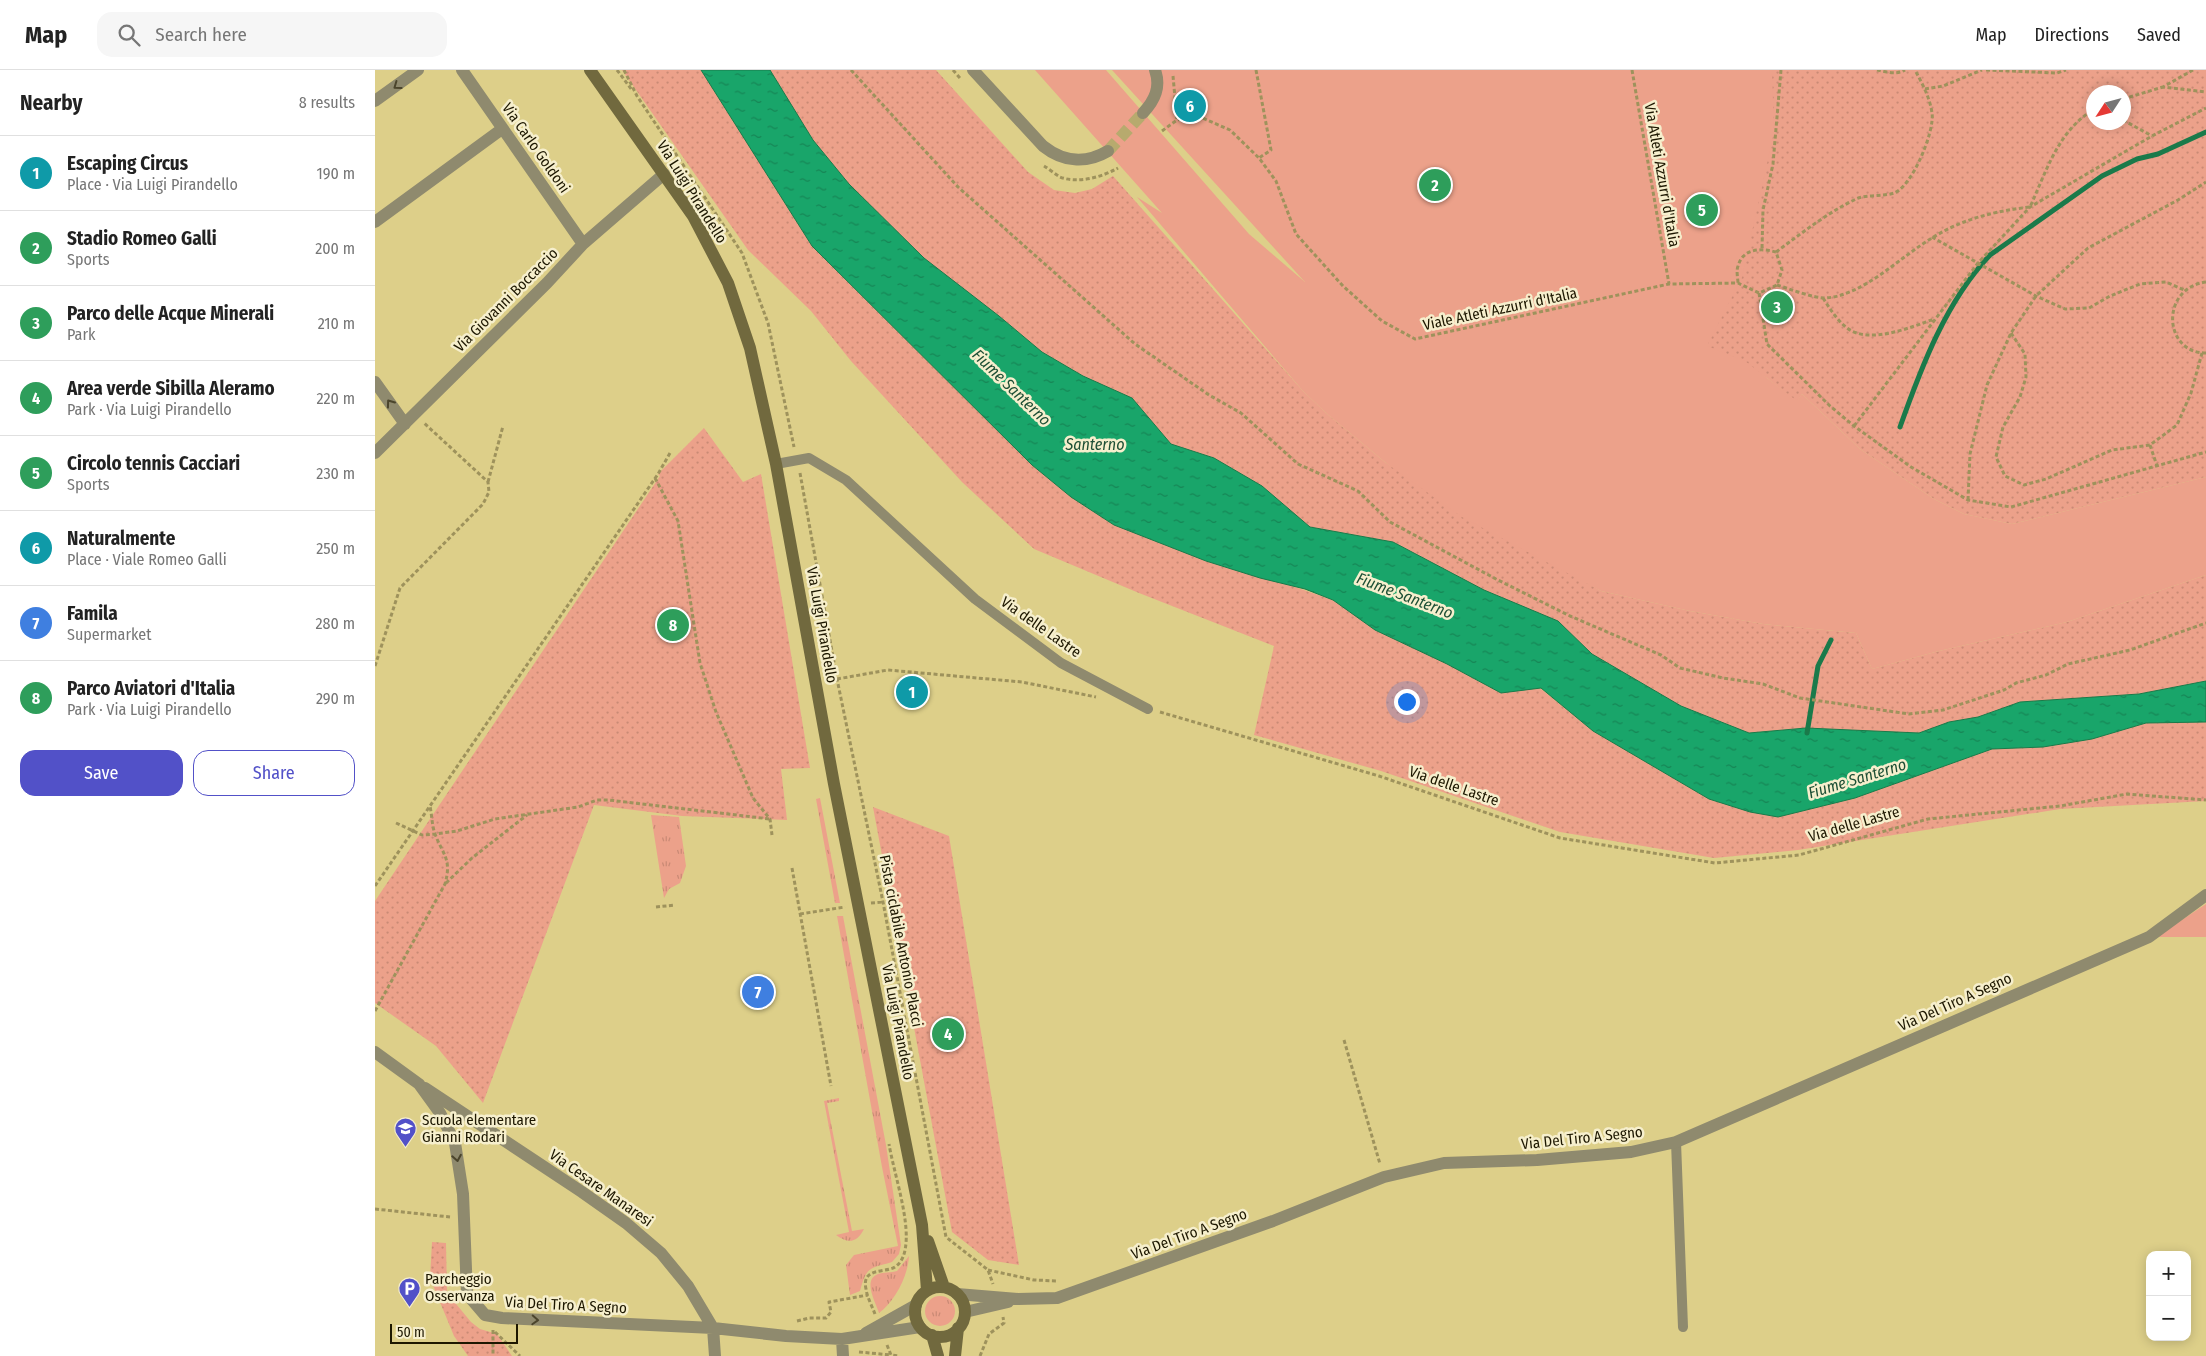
<!DOCTYPE html>
<html lang="en">
<head>
<meta charset="utf-8">
<style>
  body { margin:0; font-family:"Fira Sans Condensed",sans-serif; background:#f6f6f6; color:#222 }
  .controls { position:absolute; right:15px; bottom:15px; display:grid; overflow:hidden; border-radius:10px; box-shadow:0 2px 12px #0003 }
  .controls button { width:45px; height:45px; display:grid; place-items:center; padding:0; border:0; border-bottom:1px solid #e0e0e0; background:#fff; color:#222; font:25px sans-serif }
  .compass { position:absolute; left:1711px; top:15px; width:45px; height:45px; border-radius:50%; background:#fff; box-shadow:0 2px 12px #0003; rotate:234deg }
  .scale { position:absolute; left:15px; bottom:12px; width:128px; box-sizing:border-box; padding-left:5px; border:2px solid #1d1700; border-top:0; font-size:14px; line-height:18px; white-space:nowrap; color:#1d1700; -webkit-text-stroke:4px #f6efcd; paint-order:stroke }
  .you { position:absolute; left:1031px; top:631px; width:18px; height:18px; margin:-12px; border:4px solid #fff; border-radius:50%; background:#1a73e8; box-shadow:0 0 0 8px #1a73e833 }
  .badge { display:grid; place-items:center; width:32px; height:32px; border-radius:50%; background:#5251c8; color:#fff; font-size:16px; font-weight:700 }
  .pin { position:absolute; translate:-50% -50%; border:2px solid #fff; box-shadow:0 1px 5px #0006 }
  .list { margin:0; padding:0; list-style:none }
  h2 { display:flex; justify-content:space-between; align-items:center; height:65px; margin:0; padding:0 20px; font-size:21px }
  h2 small { font-size:16px; font-weight:400; color:#767676 }
  .list li { display:grid; grid-template-columns:32px 1fr auto; gap:15px; align-items:center; box-sizing:border-box; height:75px; padding:0 20px; border-top:1px solid #e0e0e0 }
  .list b { display:block; font-size:19px; white-space:nowrap }
  .list p { margin:0; font-size:16px; white-space:nowrap; color:#767676 }
  .list em { font-size:16px; font-style:normal; color:#767676 }
  .actions { display:flex; gap:10px; padding:15px 20px }
  .actions a { flex:1; padding:11px 0; border:1px solid #5251c8; border-radius:15px; text-align:center; font-size:18px; color:#5251c8 }
  .actions .main { background:#5251c8; color:#fff }
  .icon { flex:none; width:28px; height:28px; fill:none; stroke:currentColor; stroke-width:2; stroke-linecap:round; stroke-linejoin:round }
  .map { position:relative; flex:none; width:1831px; height:1286px; overflow:hidden }
  header { display:flex; align-items:center; gap:30px; box-sizing:border-box; height:70px; padding:0 25px; background:#fff; border-bottom:1px solid #e0e0e0 }
  header strong { font-size:24px }
  nav { display:flex; gap:28px; margin-inline-start:auto; font-size:18px }
  .search { width:350px; height:45px; background:#f6f6f6; display:flex; align-items:center; gap:12px; box-sizing:border-box; padding:0 18px; border-radius:15px; color:#767676; font-size:19px }
  main { display:flex }
  aside { flex:1; background:#fff }
  .map>svg:first-child { display:block }
  .grass { fill:url(#grass-tufts) }
  .park { fill:url(#park-dots); fill-rule:evenodd }
  .pitch { fill:#eca18a }
  .water { fill:url(#water-ripples); stroke:#1a7a4a }
  .lines { fill:none; stroke-linecap:round; stroke-linejoin:round }
  .stream { stroke:#1a7a4a; stroke-width:5 }
  .street-tunnel { stroke:#b7aa6e; stroke-width:12; stroke-dasharray:12 6; stroke-linecap:butt }
  .path { stroke:#9e925c; stroke-width:3; stroke-dasharray:4 2.5; stroke-linecap:butt }
  .lane { stroke:#8f8a6e; stroke-width:10 }
  .street { stroke:#8f8a6e; stroke-width:12 }
  .secondary { stroke:#71693e; stroke-width:12 }
  .oneway { stroke:#4b452c }
  .labels { text-anchor:middle; stroke-width:5; stroke-linejoin:round; paint-order:stroke }
  .street-label { font-size:15px; fill:#1d1700; stroke:#f6efcd }
  .poi-label { font-size:15px; fill:#1d1700; stroke:#f6efcd; text-anchor:start }
  .water-label { font-size:16px; font-style:italic; fill:#1d4f35; stroke:#f6efcd }
</style>
</head>
<body>
<header>
<strong>Map</strong>
<div class="search"><svg class="icon" aria-label="search" viewBox="0 0 24 24"><circle cx="10" cy="10" r="6"/><path d="M15 15l6 6"/></svg>Search here</div>
<nav><a>Map</a><a>Directions</a><a>Saved</a></nav>
</header>
<main>
<aside>
<h2>Nearby<small>8 results</small></h2>
<ul class="list">
<li><span class="badge" style="background:#0f9aa8">1</span><div><b>Escaping Circus</b><p>Place · Via Luigi Pirandello</p></div><em>190 m</em></li>
<li><span class="badge" style="background:#2e9e5b">2</span><div><b>Stadio Romeo Galli</b><p>Sports</p></div><em>200 m</em></li>
<li><span class="badge" style="background:#2e9e5b">3</span><div><b>Parco delle Acque Minerali</b><p>Park</p></div><em>210 m</em></li>
<li><span class="badge" style="background:#2e9e5b">4</span><div><b>Area verde Sibilla Aleramo</b><p>Park · Via Luigi Pirandello</p></div><em>220 m</em></li>
<li><span class="badge" style="background:#2e9e5b">5</span><div><b>Circolo tennis Cacciari</b><p>Sports</p></div><em>230 m</em></li>
<li><span class="badge" style="background:#0f9aa8">6</span><div><b>Naturalmente</b><p>Place · Viale Romeo Galli</p></div><em>250 m</em></li>
<li><span class="badge" style="background:#3f7fe0">7</span><div><b>Famila</b><p>Supermarket</p></div><em>280 m</em></li>
<li><span class="badge" style="background:#2e9e5b">8</span><div><b>Parco Aviatori d'Italia</b><p>Park · Via Luigi Pirandello</p></div><em>290 m</em></li>
</ul>
<div class="actions"><a class="main">Save</a><a>Share</a></div>
</aside>
<div class="map">
<svg width="1831" height="1286" viewBox="0 0 1831 1286">
  <defs>
    <pattern id="grass-tufts" width="24" height="20" patternUnits="userSpaceOnUse" patternTransform="scale(1.25)"><rect width="24" height="20" fill="#eca18a"/><path d="M3 7l-1-3M5 7V3M7 7l1-3M15 17l-1-3M17 17v-4M19 17l1-3" fill="none" stroke="#ca8a75"/></pattern>
    <pattern id="park-dots" width="8" height="8" patternUnits="userSpaceOnUse" patternTransform="scale(1.25)"><rect width="8" height="8" fill="#eca18a"/><path d="M2 2h.1M6 6h.1" fill="none" stroke="#ca8a75" stroke-width="1.8" stroke-linecap="round"/></pattern>
    <pattern id="water-ripples" width="26" height="14" patternUnits="userSpaceOnUse" patternTransform="scale(1.25)"><rect width="26" height="14" fill="#19a56a"/><path d="M2 4q2-2 4 0t4 0M15 11q2-2 4 0t4 0" fill="none" stroke="#168555"/></pattern>
  </defs>
  <rect width="100%" height="100%" fill="#ddcf89"/>
  <path class="grass" d="M 445,728 L 465,833 L 460,833 L 441,729 Z
    M 276,745 L 304,747 L 311,796 L 305,813 L 294,819 L 289,828 Z
    M 462,846 L 468,846 L 511,1075 L 526,1175 L 524,1184 L 517,1192 C 495,1199 492,1195 485,1221 L 475,1225 L 471,1195 L 479,1185 L 523,1176 L 507,1097 Z
    M 464,1028 L 464,1031 L 452,1033 L 477,1161 L 489,1159 C 482,1173 473,1174 461,1165 L 474,1162 L 449,1031 Z
    M 534,1186 C 533,1206 520,1231 504,1243 C 501,1233 487,1210 503,1204 C 508,1202 516,1203 522,1201 Z
    M550 1241a15 15 0 1 1 30 0a15 15 0 1 1-30 0Z"/>
  <path class="park" d="M 247,0 L 326,0 L 437,176 L 657,395 L 696,427 L 739,455 L 958,530 L 1000,560 L 1072,594 L 1126,623 L 1165,618 L 1218,661 L 1334,729 L 1403,747 L 1480,728 L 1617,679 L 1668,677 L 1717,669 L 1771,653 L 1831,652 L 1831,731 L 1685,739 L 1423,780 L 1339,788 L 1185,762 L 1006,701 L 879,665 L 899,576 L 764,523 L 659,479 L 587,412 L 476,291 L 436,241 L 373,180 Z
    M 395,0 L 561,0 L 653,102 L 679,120 L 700,123 L 717,119 L 738,106 L 928,321 L 951,343 L 1011,393 L 1226,521 L 1315,541 L 1388,554 L 1481,563 L 1497,599 L 1564,581 L 1692,552 L 1831,505 L 1831,611 L 1764,624 L 1645,632 L 1603,647 L 1574,652 L 1544,663 L 1431,658 L 1374,663 L 1306,636 L 1217,584 L 1183,551 L 1109,520 L 1018,472 L 935,457 L 887,416 L 839,388 L 796,374 L 757,328 L 708,306 L 667,282 L 624,246 L 549,189 L 474,114 L 438,70 Z
    M 801,0 L 1831,0 L 1831,407 L 1637,454 L 1589,444 L 1559,429 L 1485,379 L 1427,324 L 1422,332 L 1392,308 ZM 1718,22 L 1748,22 L 1748,52 L 1718,52 Z
    M 329,358 L 368,412 L 386,404 L 435,698 L 406,699 L 412,750 L 307,746 L 219,735 L 108,1033 L 61,976 L 0,933 L 0,831 L 285,406 L 283,404 Z
    M 498,737 L 574,766 L 644,1195 L 613,1190 L 577,1162 Z
    M 57,1172 L 71,1173 L 72,1223 L 96,1252 L 105,1259 L 122,1264 L 137,1286 L 93,1286 L 79,1266 L 55,1208 Z"/>
  <path class="pitch" d="M 660,0 L 731,0 L 874,164 L 930,212 L 737,0 L 1397,0 L 1399,62 L 1367,207 L 1332,276 L 1370,291 L 1422,331 L 1427,324 L 1485,379 L 1559,429 L 1589,444 L 1637,454 L 1831,407 L 1831,505 L 1692,552 L 1564,581 L 1497,599 L 1481,563 L 1388,554 L 1315,541 L 1226,521 L 1087,447 L 1011,393 L 951,343 L 928,321 L 762,127 L 787,143 Z
    M 1831,834 L 1831,867 L 1781,867 Z"/>
  <path class="water" d="M 326,0 L 395,0 L 438,70 L 474,114 L 549,188 L 624,246 L 667,282 L 708,306 L 757,328 L 796,374 L 839,388 L 887,416 L 935,457 L 1018,472 L 1109,520 L 1183,551 L 1217,584 L 1306,636 L 1374,663 L 1431,658 L 1544,663 L 1574,652 L 1603,647 L 1645,632 L 1764,624 L 1831,611 L 1831,652 L 1771,653 L 1717,669 L 1668,677 L 1617,679 L 1480,728 L 1403,747 L 1375,742 L 1334,729 L 1218,661 L 1166,618 L 1126,623 L 1072,594 L 1000,560 L 958,530 L 930,519 L 885,508 L 831,491 L 739,455 L 696,427 L 657,395 L 437,176 Z"/>
  <g class="lines">
    <path class="stream" d="M 1525,357 C 1546,298 1571,231 1615,185 L 1727,106 L 1762,89 L 1783,84 L 1831,62
      M 1432,663 L 1443,596 L 1456,570"/>
    <path class="street-tunnel" d="M 733,81 L 768,43"/>
    <path class="path" d="M 242,0 L 257,20
      M 249,0 L 262,26 L 367,183 L 393,253 L 419,377
      M 476,0 L 583,117 L 760,274 L 834,325 L 866,343 L 923,394 L 983,421 L 1015,452 L 1121,509 L 1195,546 L 1286,585 L 1305,598 L 1348,608 L 1388,614 L 1425,628 L 1534,644 L 1568,640 L 1629,620 L 1641,613 L 1671,605 L 1693,594 L 1755,580 L 1831,553
      M 578,0 L 585,8
      M 881,0 L 896,80 L 884,88
      M 1257,0 L 1294,214
      M 1502,0 C 1511,2 1522,5 1530,0
      M 1611,0 L 1682,3 L 1691,0
      M 1818,0 L 1788,17 L 1831,22
      M 798,6 L 802,50
      M 1550,19 L 1568,16 L 1607,0
      M 1748,29 L 1788,17
      M 1748,50 L 1777,66
      M 787,61 L 802,50 L 823,46 L 855,60 L 884,88 L 901,111 L 921,164 L 968,216 L 1007,251 L 1040,269 L 1294,214 L 1363,213 L 1384,223 L 1402,215 L 1407,200 L 1401,182 C 1386,178 1368,178 1363,196 C 1361,201 1363,209 1363,213
      M 669,96 C 674,99 680,104 685,107 C 703,114 727,107 743,98
      M 1557,167 L 1661,226 L 1690,239 L 1714,238 L 1735,226 L 1765,214 L 1791,212 L 1809,220
      M 1387,178 L 1388,140 L 1398,94 L 1406,0
      M 1401,182 C 1427,163 1452,143 1481,129 C 1492,124 1507,127 1519,123 C 1537,117 1560,61 1557,43 C 1555,28 1547,13 1540,0
      M 1831,212 C 1785,218 1788,283 1831,283
      M 1402,215 C 1415,219 1438,228 1450,228 C 1488,226 1525,187 1557,168 C 1587,149 1620,141 1655,137 C 1671,102 1683,61 1718,40
      M 1384,223 L 1392,274 L 1455,336 L 1479,356 L 1536,397 L 1593,430 L 1636,437 L 1831,382
      M 1448,228 C 1455,239 1462,250 1472,258 C 1494,275 1537,257 1559,249
      M 1636,263 L 1650,284 L 1651,307 L 1645,327 L 1628,357 L 1621,387 L 1630,406 L 1649,415 L 1671,409 L 1737,380 L 1775,375 L 1802,355 L 1816,323 L 1827,283
      M 1479,356 L 1603,193 L 1655,137 L 1777,66 L 1831,38
      M 1775,375 L 1782,396
      M 425,403 L 462,609 L 508,832 L 571,1167 L 613,1200 L 618,1214
      M 280,408 L 303,451 L 325,593 L 341,642 L 378,728 L 395,749 L 397,765
      M 113,412 L 128,356
      M 1593,430 L 1595,384 L 1612,315 L 1636,263 L 1661,226 L 1713,178 L 1803,130 L 1831,112
      M 0,596 L 25,518 L 108,434 L 114,422 L 113,412 L 49,353
      M 462,609 L 513,600 L 647,612 L 721,627
      M 785,642 L 1004,706 L 1185,768 L 1340,793 L 1424,785 L 1553,749 L 1685,736 L 1752,724 L 1831,730
      M 21,753 L 47,765 L 60,764 L 82,761 L 120,749 L 203,737 L 222,730 L 234,730 L 395,749
      M 417,798 L 456,1016
      M 71,813 L 97,788 L 152,745
      M 0,816 L 283,404 L 295,383
      M 496,833 L 508,832
      M 281,837 L 300,835
      M 425,844 L 470,837
      M 0,941 L 70,814 C 77,789 68,785 60,764 C 57,756 57,746 55,736
      M 969,970 L 1005,1094
      M 0,1139 L 75,1147
      M 613,1200 L 659,1210 L 683,1211
      M 500,1244 C 497,1236 492,1227 491,1219 C 486,1197 511,1203 520,1197 C 526,1193 529,1186 530,1180 C 536,1152 519,1104 514,1074
      M 422,1251 L 434,1248 L 451,1248 L 456,1242 L 454,1232 L 493,1225
      M 118,1260 L 118,1286
      M 120,1262 L 145,1286
      M 512,1275 L 516,1285 L 524,1286
      M 484,1282 L 516,1285
      M 605,1286 L 614,1264 L 629,1253 L 628,1247"/>
    <path class="lane" d="M 401,394 L 434,388 L 471,410 L 600,529 L 686,593 L 773,639
      M 1301,1072 L 1308,1257"/>
    <path class="street" d="M 87,0 L 208,174
      M 598,0 L 668,76 C 688,92 711,94 733,81
      M 0,31 L 43,0
      M 768,43 C 780,30 786,17 780,0
      M 0,152 L 127,59
      M 0,312 L 30,354
      M 0,383 L 172,213 L 208,174 L 289,104
      M 0,982 L 44,1014 L 65,1043 L 80,1073 L 88,1124 L 92,1224 L 110,1245 L 127,1248 L 338,1258 L 411,1266 L 467,1269 L 545,1257
      M 50,1018 L 207,1122 L 251,1153 L 286,1183 L 313,1216 L 338,1258 L 340,1286
      M 582,1224 L 643,1229 L 682,1228 L 898,1151 L 1009,1107 L 1069,1093 L 1162,1090 L 1256,1082 L 1301,1072 L 1774,867 L 1831,825
      M 590,1242 L 633,1232
      M 491,1263 L 541,1235
      M 467,1269 L 468,1286"/>
    <path class="secondary" d="M 215,0 L 318,146 L 353,213 L 375,278 L 401,394 L 459,714 L 547,1155 L 552,1220
      M 553,1171 L 569,1217
      M540 1242a25 25 0 1 1 50 0a25 25 0 1 1-50 0Z
      M 557,1265 L 563,1286
      M 580,1286 L 583,1258"/>
  </g>
  <defs><path id="oneway-chevron" d="M-2-3.5L2.5 0L-2 3.5" fill="none" stroke-width="1.6" stroke-linecap="round" stroke-linejoin="round" transform="scale(1.25)"/></defs>
  <g class="oneway">
    <use href="#oneway-chevron" transform="translate(22 16) rotate(144)"/>
    <use href="#oneway-chevron" transform="translate(15 333) rotate(-126)"/>
    <use href="#oneway-chevron" transform="translate(82 1088) rotate(80)"/>
    <use href="#oneway-chevron" transform="translate(160 1250) rotate(3)"/>
  </g>
  <defs>
    <symbol id="school-pin" viewBox="-11 -11 22 30"><path d="M0 17L-7.5 6A9.5 9.5 0 1 1 7.5 6Z" fill="#5251c8" stroke="#f6efcd"/><path d="M0-5L7-2L0 1L-7-2ZM-4 1L0 2.5L4 1V4Q0 6-4 4Z" fill="#fff"/></symbol>
    <symbol id="parking-pin" viewBox="-11 -11 22 30"><path d="M0 17L-7.5 6A9.5 9.5 0 1 1 7.5 6Z" fill="#5251c8" stroke="#f6efcd"/><path d="M-3.5-5.5H1a3.5 3.5 0 0 1 0 7H-1V5.5H-3.5ZM-1-3.4V-.6H.8a1.4 1.4 0 0 0 0-2.8Z" fill="#fff"/></symbol>
  </defs>
  <g fill-rule="evenodd">
    <use href="#school-pin" x="18" y="1046" width="25" height="34"/>
    <use href="#parking-pin" x="22" y="1206" width="25" height="34"/>
  </g>
  <g class="labels">
    <g class="street-label">
      <text transform="translate(161 78) rotate(55)" y="5">Via Carlo Goldoni</text>
      <text transform="translate(1287 105) rotate(80)" y="5">Via Atleti Azzurri d'Italia</text>
      <text transform="translate(317 122) rotate(58)" y="5">Via Luigi Pirandello</text>
      <text transform="translate(131 230) rotate(-45)" y="5">Via Giovanni Boccaccio</text>
      <text transform="translate(1125 239) rotate(-12)" y="5">Viale Atleti Azzurri d'Italia</text>
      <text transform="translate(447 555) rotate(80)" y="5">Via Luigi Pirandello</text>
      <text transform="translate(666 557) rotate(35)" y="5">Via delle Lastre</text>
      <text transform="translate(1079 716) rotate(19)" y="5">Via delle Lastre</text>
      <text transform="translate(1479 754) rotate(-16)" y="5">Via delle Lastre</text>
      <text transform="translate(526 871) rotate(79)" y="5">Pista ciclabile Antonio Placci</text>
      <text transform="translate(1580 932) rotate(-24)" y="5">Via Del Tiro A Segno</text>
      <text transform="translate(523 952) rotate(79)" y="5">Via Luigi Pirandello</text>
      <text transform="translate(1207 1068) rotate(-6)" y="5">Via Del Tiro A Segno</text>
      <text transform="translate(226 1118) rotate(35)" y="5">Via Cesare Manaresi</text>
      <text transform="translate(814 1164) rotate(-20)" y="5">Via Del Tiro A Segno</text>
      <text transform="translate(191 1235) rotate(3)" y="5">Via Del Tiro A Segno</text>
    </g>
    <g class="poi-label">
      <text x="47" y="1055">Scuola elementare<tspan x="47" dy="17">Gianni Rodari</tspan></text>
      <text x="50" y="1214">Parcheggio<tspan x="50" dy="17">Osservanza</tspan></text>
    </g>
    <g class="water-label">
      <text transform="translate(637 317) rotate(44)" y="6">Fiume Santerno</text>
      <text x="720" y="380">Santerno</text>
      <text transform="translate(1030 525) rotate(21)" y="6">Fiume Santerno</text>
      <text transform="translate(1482 708) rotate(-17)" y="6">Fiume Santerno</text>
    </g>
  </g>
</svg>
<div class="controls">
<button>+</button>
<button>−</button>
</div>
<svg class="compass" viewBox="-18 -18 36 36"><path d="M0-13l5 13h-10z" fill="#e53935"/><path d="M0 13l5-13h-10z" fill="#767676"/></svg>
<div class="scale">50 m</div>
<div class="you"></div>
<div class="pin badge" style="left:537px;top:622px;background:#0f9aa8">1</div>
<div class="pin badge" style="left:1060px;top:115px;background:#2e9e5b">2</div>
<div class="pin badge" style="left:1402px;top:237px;background:#2e9e5b">3</div>
<div class="pin badge" style="left:573px;top:964px;background:#2e9e5b">4</div>
<div class="pin badge" style="left:1327px;top:140px;background:#2e9e5b">5</div>
<div class="pin badge" style="left:815px;top:36px;background:#0f9aa8">6</div>
<div class="pin badge" style="left:383px;top:922px;background:#3f7fe0">7</div>
<div class="pin badge" style="left:298px;top:555px;background:#2e9e5b">8</div>
</div>
</main>
</body>
</html>
